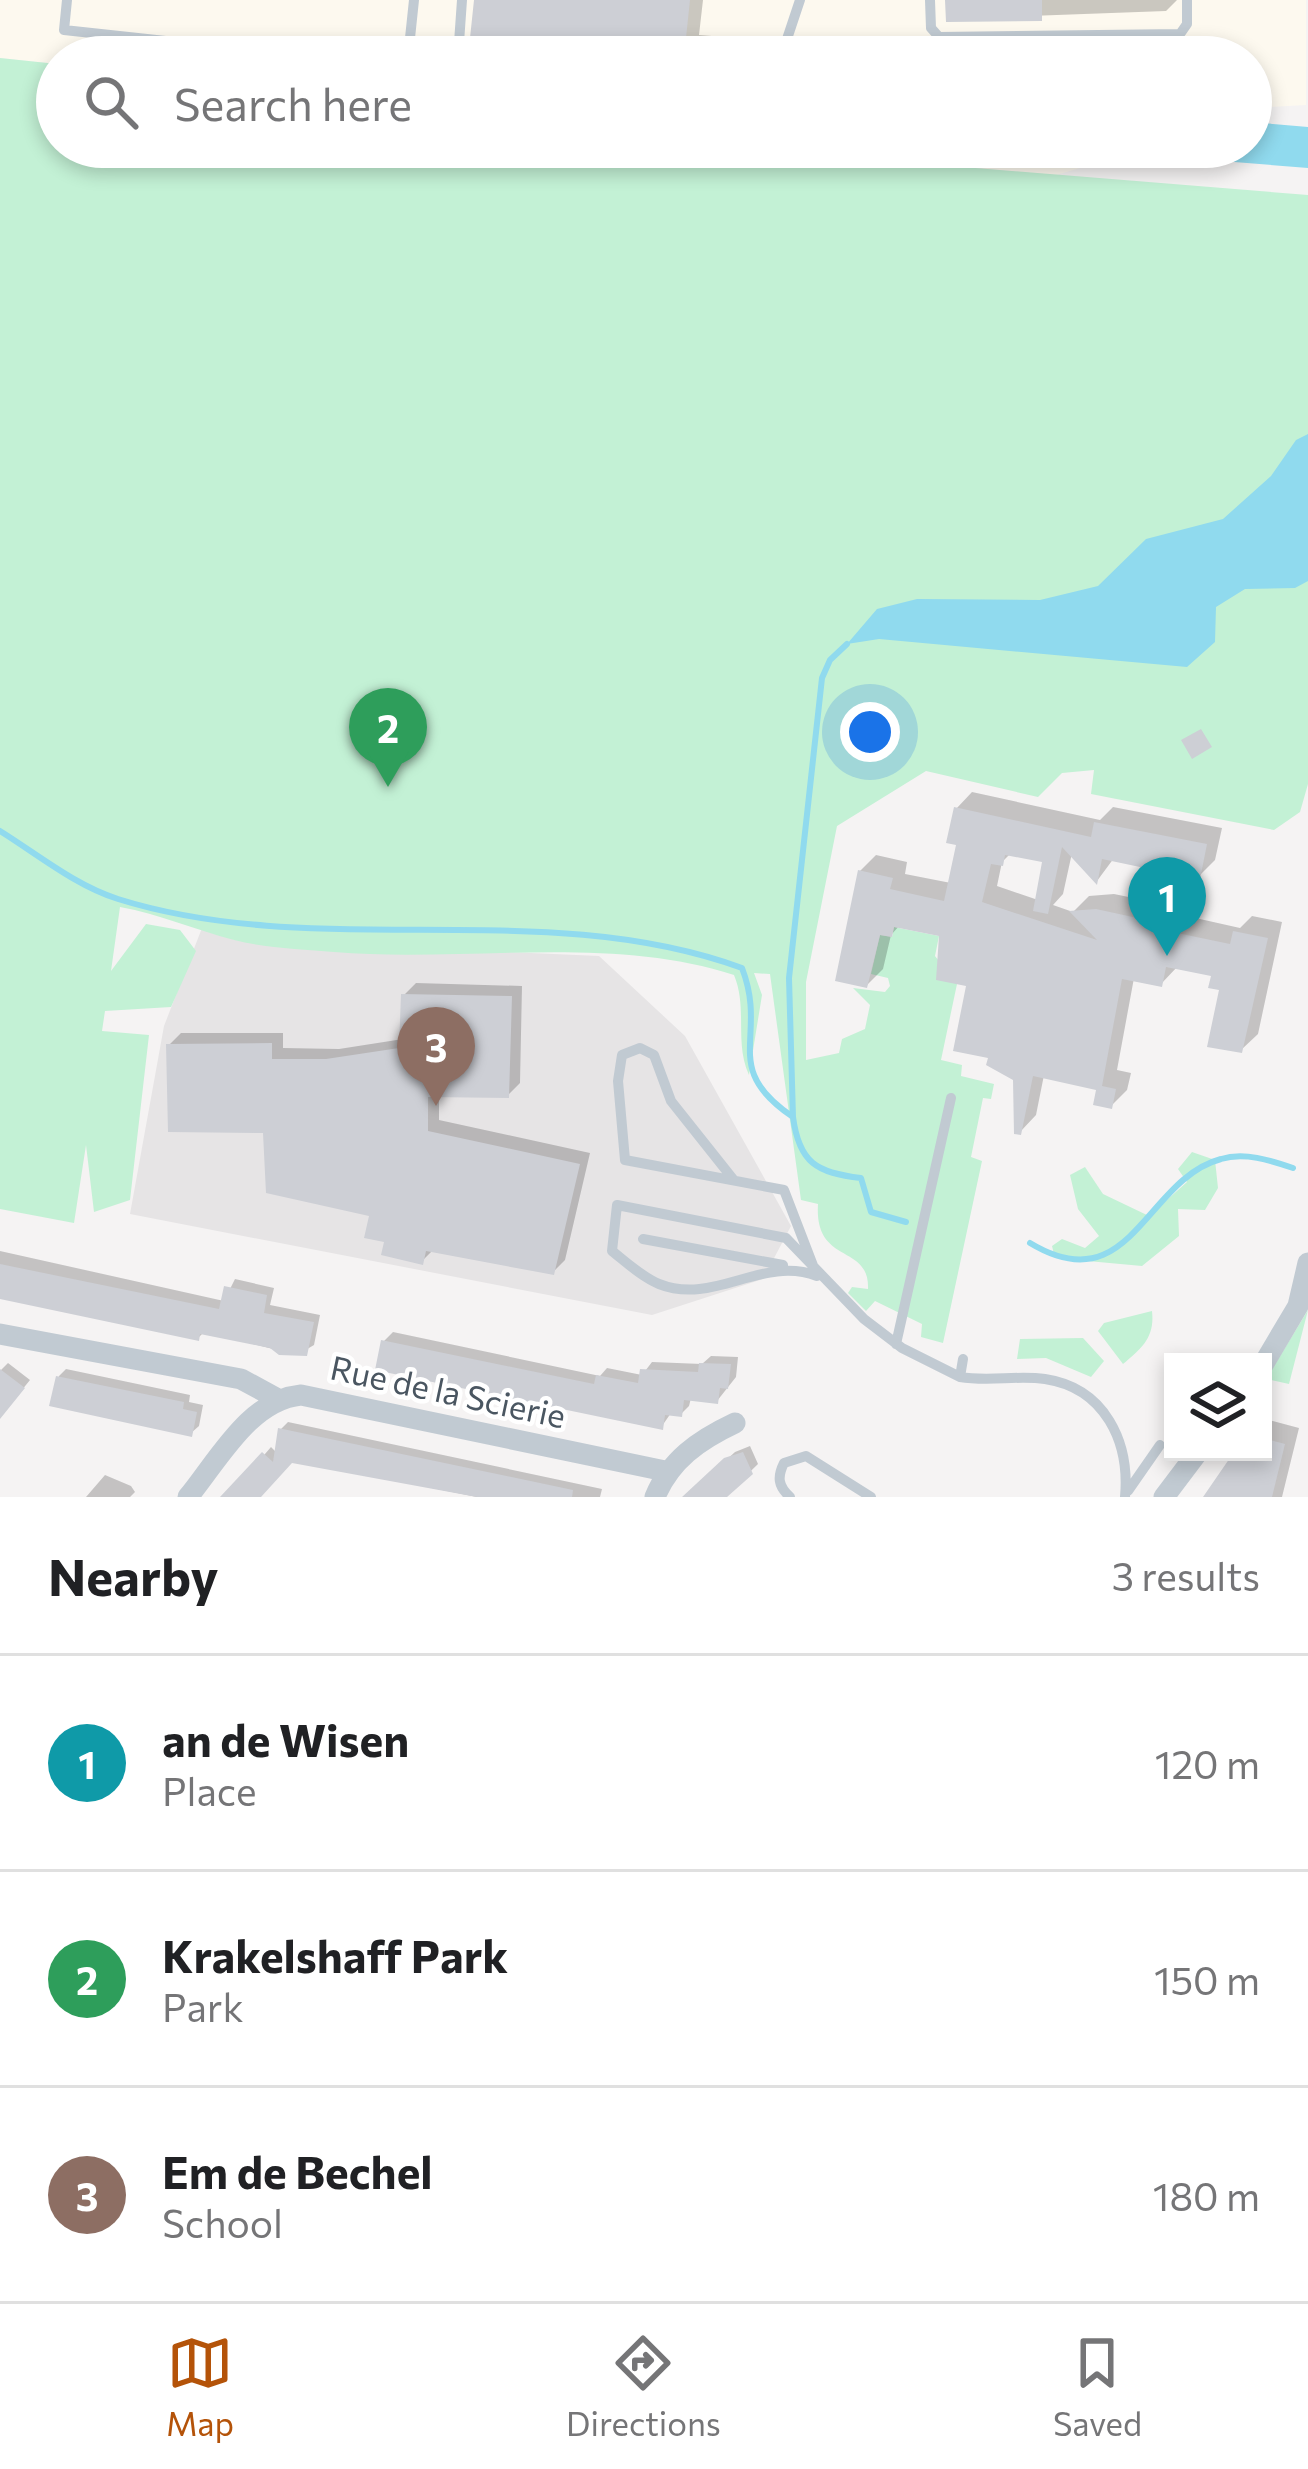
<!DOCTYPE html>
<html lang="en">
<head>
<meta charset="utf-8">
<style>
  body { margin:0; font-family:Commissioner,sans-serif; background:#f6f6f6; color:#202124 }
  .controls { position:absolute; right:36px; bottom:36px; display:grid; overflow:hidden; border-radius:0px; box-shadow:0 6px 18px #0003 }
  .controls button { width:108px; height:108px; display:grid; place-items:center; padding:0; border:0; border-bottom:3px solid #e0e0e0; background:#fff; color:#202124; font:60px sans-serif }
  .you { position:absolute; left:870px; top:732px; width:42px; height:42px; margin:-30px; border:9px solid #fff; border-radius:50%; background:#1a73e8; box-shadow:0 0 0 18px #1a73e833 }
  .badge { display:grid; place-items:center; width:78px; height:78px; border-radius:50%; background:#b45309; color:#fff; font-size:39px; font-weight:700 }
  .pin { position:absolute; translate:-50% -99px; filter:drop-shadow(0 3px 6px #0008) }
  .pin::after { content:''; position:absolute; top:63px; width:42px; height:36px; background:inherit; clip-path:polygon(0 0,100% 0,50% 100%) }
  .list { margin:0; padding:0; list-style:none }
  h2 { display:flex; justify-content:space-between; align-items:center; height:156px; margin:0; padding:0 48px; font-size:51px }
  h2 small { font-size:39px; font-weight:400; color:#757577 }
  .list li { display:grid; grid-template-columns:78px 1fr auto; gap:36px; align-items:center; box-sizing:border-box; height:216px; padding:0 48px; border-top:3px solid #e0e0e0 }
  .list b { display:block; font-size:45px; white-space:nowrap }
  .list p { margin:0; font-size:39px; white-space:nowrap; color:#757577 }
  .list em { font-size:39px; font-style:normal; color:#757577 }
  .icon { flex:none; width:66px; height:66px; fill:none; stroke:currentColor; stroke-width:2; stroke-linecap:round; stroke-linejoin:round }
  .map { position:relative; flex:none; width:1308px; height:1497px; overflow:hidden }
  .search { position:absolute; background:#fff; box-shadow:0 6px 18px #0003; left:36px; right:36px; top:36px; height:132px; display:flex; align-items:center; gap:30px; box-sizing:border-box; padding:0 42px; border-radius:66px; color:#757577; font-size:45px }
  .sheet { height:804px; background:#fff }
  nav { display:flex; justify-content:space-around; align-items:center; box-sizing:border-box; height:168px; border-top:3px solid #e0e0e0; background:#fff; font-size:33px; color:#757577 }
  nav a { display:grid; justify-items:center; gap:6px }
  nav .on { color:#b45309 }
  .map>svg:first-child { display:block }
  .commercial { fill:#fdf9ef }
  .education { fill:#e6e4e5 }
  .green { fill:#c3f1d5 }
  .water { fill:#90daee }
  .shadow { fill:#0003; fill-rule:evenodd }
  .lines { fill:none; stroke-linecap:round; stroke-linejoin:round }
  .stream { stroke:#90daee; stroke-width:6 }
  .building { fill:#cdcfd5; fill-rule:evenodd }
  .lane { stroke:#c1cad2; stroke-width:10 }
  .street { stroke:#c1cad2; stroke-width:21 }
  .labels { text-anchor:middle; stroke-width:9; stroke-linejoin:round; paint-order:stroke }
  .street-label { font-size:33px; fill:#4a5661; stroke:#fff }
</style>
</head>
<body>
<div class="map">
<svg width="1308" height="1497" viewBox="0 0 1308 1497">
  <rect width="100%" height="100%" fill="#f5f3f3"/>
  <path class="commercial" d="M 0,0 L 1306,0 L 1306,105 L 1251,108 L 1251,57 L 57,57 L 57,64 L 0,58 Z
    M 807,147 L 1152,147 L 1056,175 L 890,161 L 806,163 Z"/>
  <path class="education" d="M 202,928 L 235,940 L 599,956 L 685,1036 L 791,1226 L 763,1279 L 652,1315 L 130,1214 L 164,1026 Z"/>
  <path class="green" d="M 0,58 L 57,64 L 57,147 L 807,147 L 807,163 L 890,161 L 1308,195 L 1308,784 L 1300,812 L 1274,830 L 1091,794 L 1094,770 L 1062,773 L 1038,797 L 926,771 L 837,826 L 806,982 L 806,1060 L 839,1053 L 842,1039 L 865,1029 L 870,1005 L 853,988 L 885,992 L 890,986 L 888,978 L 871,974 L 880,935 L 892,937 L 894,927 L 939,936 L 935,956 L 957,984 L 941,1060 L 962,1065 L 961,1076 L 994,1084 L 991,1099 L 983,1098 L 971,1157 L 982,1161 L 943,1343 L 921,1337 L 922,1324 L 875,1301 L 866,1311 L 848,1293 L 852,1287 L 868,1289 C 870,1243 814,1266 818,1204 L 801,1200 L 770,974 L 754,973 L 762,995 L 749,1075 C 734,1042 748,1009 734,975 C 611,934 462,963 334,952 C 302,949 265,948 234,940 C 195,930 160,914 120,907 L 111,971 L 146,924 L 180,930 L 196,951 L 171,1007 L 105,1011 L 102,1031 L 149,1035 L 130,1200 L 94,1212 L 86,1145 L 74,1223 L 0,1209 Z
    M 1192,1152 L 1215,1160 L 1218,1188 L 1205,1210 L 1178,1209 L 1179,1236 L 1142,1266 L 1055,1258 L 1052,1246 L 1062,1239 L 1085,1248 L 1099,1236 L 1078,1209 L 1070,1175 L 1085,1167 L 1103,1194 L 1149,1216 L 1187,1182 L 1178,1169 Z
    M 1308,1310 L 1289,1384 L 1267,1379 L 1263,1390 L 1263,1384 Z
    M 1152,1311 C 1155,1337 1142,1348 1123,1364 L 1098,1331 L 1104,1323 Z
    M 1083,1338 L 1104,1361 L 1091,1377 L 1046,1358 L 1017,1359 L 1020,1339 Z"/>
  <path class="water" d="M 1251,122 L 1308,127 L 1308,168 L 1184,158 L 1164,147 L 1251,147 Z
    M 1308,434 L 1308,581 L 1295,588 L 1245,589 L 1216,607 L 1215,642 L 1187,667 L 879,639 L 847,644 L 877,609 L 917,599 L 1040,600 L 1098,586 L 1146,539 L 1223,519 L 1271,476 L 1296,440 Z"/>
  <path class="shadow" d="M 477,0 L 703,0 L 699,35 L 763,40 L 761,57 L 471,57 Z
    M 948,0 L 1177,0 L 1166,11 L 949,19 Z
    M 972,792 L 1100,820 L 1113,807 L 1222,828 L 1215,860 L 1199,876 L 1191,917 L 1240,928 L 1252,916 L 1282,922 L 1258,1034 L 1241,1050 L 1214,974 L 1178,966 L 1161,984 L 1134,978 L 1117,1070 L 1131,1073 L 1127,1090 L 1111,1106 L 1100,1087 L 1044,1075 L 1036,1115 L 1020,1132 L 1016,1078 L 942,933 L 900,925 L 891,935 L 883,969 L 867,985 L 860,871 L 876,855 L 907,862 L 905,874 L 951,883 L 959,842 L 956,809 ZM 1011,853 L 1046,860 L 1038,900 L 997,886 L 1002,862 ZM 1072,853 L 1097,881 L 1114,858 L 1144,865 L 1153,878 L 1148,901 L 1114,894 L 1089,896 L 1073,912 L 1053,905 L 1063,894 Z
    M 416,983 L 522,986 L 520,1083 L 508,1095 L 439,1094 L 439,1120 L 590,1153 L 565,1260 L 553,1272 L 433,1250 L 422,1261 L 387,1239 L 372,1214 L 169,1045 L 181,1033 L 283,1033 L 283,1048 L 339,1049 L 403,1039 L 404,995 Z
    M 0,1251 L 224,1301 L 235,1279 L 274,1288 L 270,1305 L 320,1315 L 314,1345 L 297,1355 L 204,1332 L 198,1338 L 0,1296 Z
    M 393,1332 L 600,1376 L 607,1368 L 642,1375 L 652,1362 L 702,1364 L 711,1356 L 738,1357 L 736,1377 L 717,1401 L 691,1398 L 689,1406 L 681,1414 L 671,1413 L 662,1426 L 384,1341 Z
    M 8,1363 L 30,1380 L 0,1417 L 0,1371 Z
    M 66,1369 L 190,1395 L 189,1402 L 203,1405 L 199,1426 L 191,1433 L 53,1404 L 59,1376 Z
    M 1265,1419 L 1299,1428 L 1282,1497 L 1207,1497 L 1238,1452 L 1263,1452 Z
    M 288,1422 L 602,1489 L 600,1497 L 477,1497 L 292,1460 L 258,1497 L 228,1497 L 271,1447 L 277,1453 L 281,1429 Z
    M 750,1446 L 758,1464 L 724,1497 L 686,1497 L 735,1452 Z
    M 105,1475 L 131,1486 L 135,1492 L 130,1497 L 86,1497 Z"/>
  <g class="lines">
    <path class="stream" d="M 0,831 C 37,854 76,886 118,899 C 319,962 543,895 742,968 C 769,1038 719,1067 793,1117 C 799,1163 817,1173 861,1178 L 871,1212 L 906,1222
      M 793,1117 L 789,978 L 822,678 L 830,660 L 847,644
      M 1030,1243 C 1131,1304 1145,1179 1221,1159 C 1244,1152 1270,1160 1293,1168"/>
  </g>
  <path class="building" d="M 474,0 L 690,0 L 684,57 L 468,57 Z
    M 945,0 L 1042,0 L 1042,21 L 946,22 Z
    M 1201,729 L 1212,747 L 1192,759 L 1181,740 Z
    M 954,807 L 1091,837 L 1094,822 L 1207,844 L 1200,879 L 1188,877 L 1177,933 L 1230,944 L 1233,931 L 1268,938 L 1242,1053 L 1207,1047 L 1219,990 L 1208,988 L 1211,976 L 1166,967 L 1162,987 L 1122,979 L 1102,1086 L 1116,1089 L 1112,1109 L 1093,1105 L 1096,1090 L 1033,1076 L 1021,1135 L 1014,1134 L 1013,1080 L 986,1065 L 988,1058 L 953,1051 L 966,986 L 936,980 L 939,936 L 894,927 L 892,937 L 880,935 L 867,988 L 835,981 L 858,870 L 893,878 L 890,889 L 944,901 L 956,845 L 946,843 ZM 1062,847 L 1097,885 L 1102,859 L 1140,867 L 1138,878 L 1150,880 L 1142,919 L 1096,909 L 1069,911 L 1097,940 L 982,902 L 991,864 L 1003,866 L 1005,855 L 1042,862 L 1033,911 L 1048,914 Z
    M 401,994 L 512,996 L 509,1098 L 428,1097 L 428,1131 L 580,1164 L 554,1275 L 426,1251 L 423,1265 L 381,1255 L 384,1242 L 364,1238 L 369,1216 L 266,1193 L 263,1133 L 168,1132 L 166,1044 L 272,1043 L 272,1059 L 326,1059 L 399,1048 Z
    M 0,1264 L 219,1309 L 224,1286 L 267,1295 L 264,1313 L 314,1322 L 307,1356 L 279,1355 L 270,1348 L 200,1334 L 199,1341 L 0,1299 Z
    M 381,1340 L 594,1384 L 596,1375 L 638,1383 L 640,1369 L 698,1372 L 699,1363 L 731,1364 L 728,1389 L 720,1388 L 718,1404 L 684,1400 L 682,1417 L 665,1415 L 663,1430 L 375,1370 Z
    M 0,1369 L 25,1388 L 0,1419 Z
    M 56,1376 L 184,1402 L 183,1409 L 197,1412 L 192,1437 L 49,1406 Z
    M 278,1428 L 573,1490 L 572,1497 L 477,1497 L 292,1463 L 261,1497 L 220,1497 L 262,1452 L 273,1462 Z
    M 1263,1438 L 1285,1444 L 1272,1497 L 1203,1497 L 1234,1452 L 1263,1452 Z
    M 743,1452 L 753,1474 L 727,1497 L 682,1497 L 724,1458 Z"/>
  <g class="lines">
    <path class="lane" d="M 67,0 L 64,30 L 314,57
      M 930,0 L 931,28 L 939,37 L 1180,34 L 1187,24 L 1187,0
      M 408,57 L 414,0
      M 458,57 L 462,0
      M 781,57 L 800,0
      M 733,1179 L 671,1101 L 654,1055 L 640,1048 L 622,1055 L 618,1081 L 625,1160 L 784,1190 L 814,1268
      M 643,1239 L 783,1265
      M 817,1276 C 762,1255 714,1306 659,1284 C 642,1277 626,1262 612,1251 L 617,1205 L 786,1238 L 864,1319 L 902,1348 L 960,1377
      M 896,1344 L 951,1098
      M 963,1359 L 960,1377 C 989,1382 1016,1375 1045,1379 C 1105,1388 1130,1442 1125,1497
      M 1128,1491 L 1160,1445
      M 790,1497 C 778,1486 777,1477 784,1463 L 806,1456 L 871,1497"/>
    <path class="street" d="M 0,1334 L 241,1379 L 276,1398
      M 1263,1365 L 1298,1306 L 1308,1263
      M 188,1497 C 219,1459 250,1400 301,1395 L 665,1471
      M 655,1497 C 670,1460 699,1440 735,1423
      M 1164,1497 L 1198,1452"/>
  </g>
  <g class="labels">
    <g class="street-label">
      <text transform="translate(448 1392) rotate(12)" y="12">Rue de la Scierie</text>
    </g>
  </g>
</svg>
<div class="controls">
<button><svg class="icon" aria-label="layers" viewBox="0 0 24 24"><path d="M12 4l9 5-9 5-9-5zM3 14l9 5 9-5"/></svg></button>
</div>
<div class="you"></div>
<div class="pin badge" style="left:1167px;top:956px;background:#0f9aa8">1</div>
<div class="pin badge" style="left:388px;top:787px;background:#2e9e5b">2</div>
<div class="pin badge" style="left:436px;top:1106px;background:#8d6e63">3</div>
<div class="search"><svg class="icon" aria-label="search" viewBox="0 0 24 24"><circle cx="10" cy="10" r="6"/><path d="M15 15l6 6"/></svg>Search here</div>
</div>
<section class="sheet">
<h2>Nearby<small>3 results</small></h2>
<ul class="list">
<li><span class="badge" style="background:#0f9aa8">1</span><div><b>an de Wisen</b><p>Place</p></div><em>120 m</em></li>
<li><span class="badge" style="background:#2e9e5b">2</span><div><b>Krakelshaff Park</b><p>Park</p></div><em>150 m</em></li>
<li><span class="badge" style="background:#8d6e63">3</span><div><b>Em de Bechel</b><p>School</p></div><em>180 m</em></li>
</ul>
</section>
<nav>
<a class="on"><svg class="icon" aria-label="map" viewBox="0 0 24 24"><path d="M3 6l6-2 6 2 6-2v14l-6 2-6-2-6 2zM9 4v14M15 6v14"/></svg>Map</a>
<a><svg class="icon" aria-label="directions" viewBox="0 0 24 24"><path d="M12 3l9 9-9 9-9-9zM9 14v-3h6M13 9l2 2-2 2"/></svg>Directions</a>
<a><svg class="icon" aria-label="saved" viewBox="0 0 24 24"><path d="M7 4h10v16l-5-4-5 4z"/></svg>Saved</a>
</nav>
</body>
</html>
